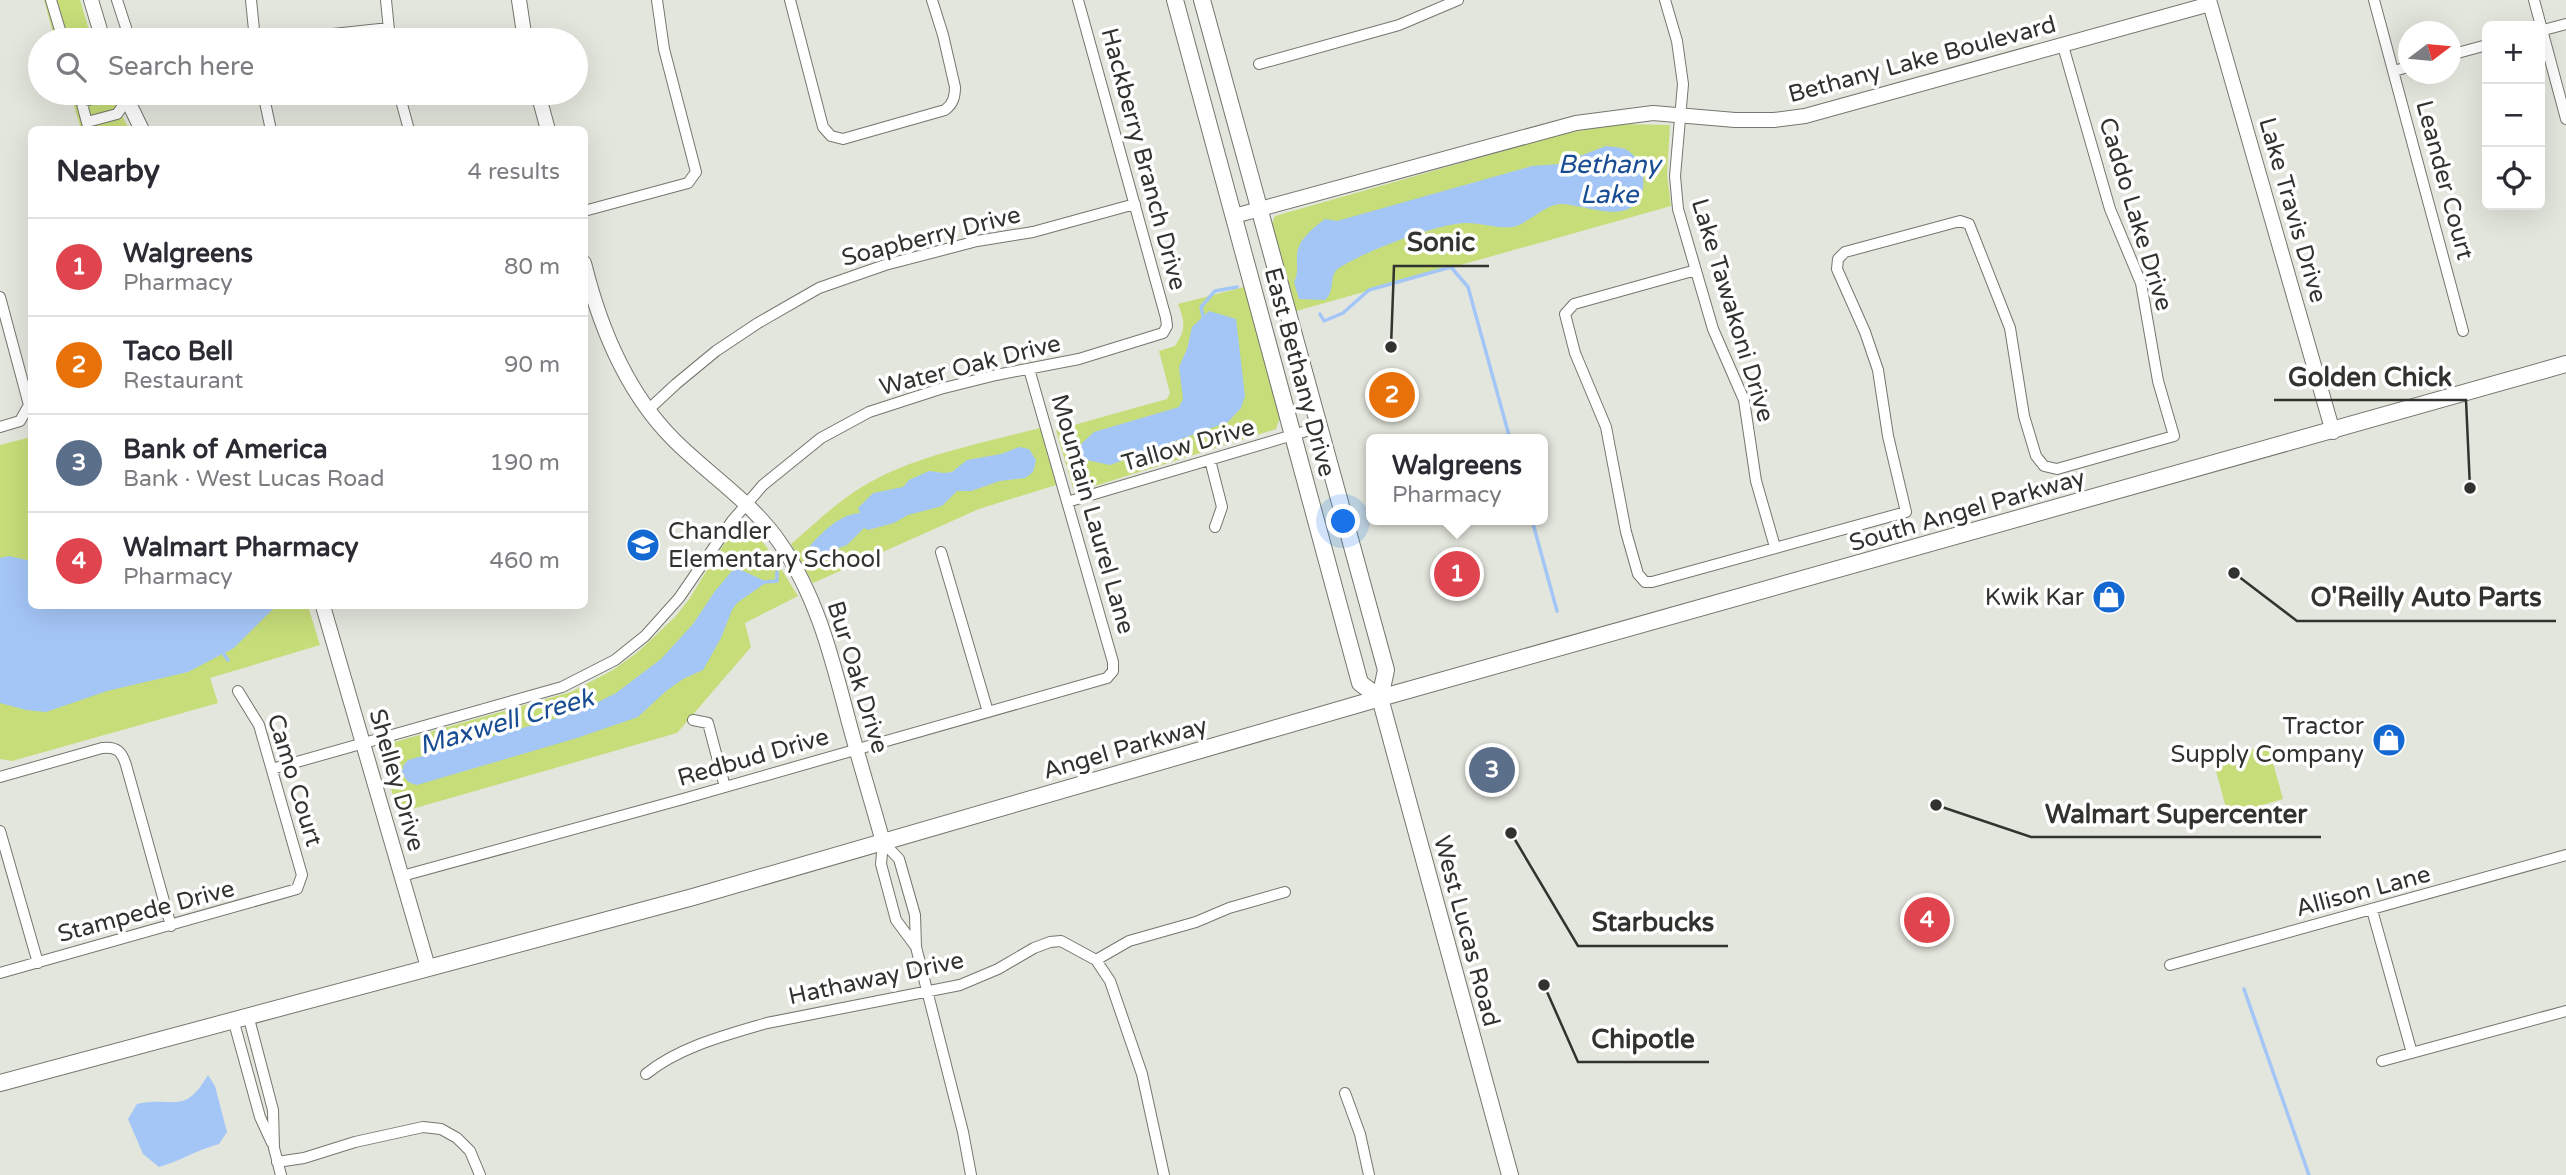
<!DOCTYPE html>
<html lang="en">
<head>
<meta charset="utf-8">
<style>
  body { margin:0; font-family:"Varela Round",sans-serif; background:#f2f2f3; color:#2b2b33 }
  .controls { position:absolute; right:21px; top:21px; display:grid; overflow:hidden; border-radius:10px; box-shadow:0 7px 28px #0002 }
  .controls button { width:63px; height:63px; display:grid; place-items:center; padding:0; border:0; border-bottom:2px solid #e1e1e2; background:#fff; color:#2b2b33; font:35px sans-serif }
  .compass { position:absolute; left:2398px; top:21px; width:63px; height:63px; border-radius:50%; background:#fff; box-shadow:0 7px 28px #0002; rotate:74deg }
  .you { position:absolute; left:1344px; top:522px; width:24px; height:24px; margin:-18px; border:5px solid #fff; border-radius:50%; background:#1a73e8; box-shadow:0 0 0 10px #1a73e833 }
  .badge { display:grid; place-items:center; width:46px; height:46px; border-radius:50%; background:#1368d2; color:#fff; font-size:23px; font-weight:700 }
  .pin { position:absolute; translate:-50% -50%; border:4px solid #fff; box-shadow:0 2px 7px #0006 }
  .popup { position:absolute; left:1366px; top:434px; width:182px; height:91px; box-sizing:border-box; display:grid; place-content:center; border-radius:10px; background:#fff; filter:drop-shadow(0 2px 5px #0005); font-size:23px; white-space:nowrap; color:#7c7c81 }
  .popup b { font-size:26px; color:#2b2b33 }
  .popup::after { content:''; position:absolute; left:50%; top:100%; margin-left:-14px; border:14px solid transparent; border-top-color:#fff }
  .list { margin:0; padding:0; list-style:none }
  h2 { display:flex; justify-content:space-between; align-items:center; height:91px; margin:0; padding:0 28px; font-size:30px }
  h2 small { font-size:23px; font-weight:400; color:#7c7c81 }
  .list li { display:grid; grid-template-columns:46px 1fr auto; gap:21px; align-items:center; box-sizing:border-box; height:98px; padding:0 28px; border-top:2px solid #e1e1e2 }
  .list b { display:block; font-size:26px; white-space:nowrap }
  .list p { margin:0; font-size:23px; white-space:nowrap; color:#7c7c81 }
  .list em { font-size:23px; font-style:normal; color:#7c7c81 }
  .icon { flex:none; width:38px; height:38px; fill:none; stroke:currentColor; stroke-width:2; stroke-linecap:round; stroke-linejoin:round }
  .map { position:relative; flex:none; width:2566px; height:1175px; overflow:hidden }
  .search { position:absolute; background:#fff; box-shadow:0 7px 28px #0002; left:28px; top:28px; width:560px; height:77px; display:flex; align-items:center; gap:18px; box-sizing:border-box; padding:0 24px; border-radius:38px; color:#7c7c81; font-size:26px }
  .panel { position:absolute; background:#fff; box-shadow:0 7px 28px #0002; left:28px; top:126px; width:560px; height:483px; border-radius:10px }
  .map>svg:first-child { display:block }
  .green { fill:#c6dd79 }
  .water { fill:#a4c6f7 }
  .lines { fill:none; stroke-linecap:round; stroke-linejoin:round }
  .stream { stroke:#a4c6f7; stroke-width:3.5 }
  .minor-casing { stroke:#74776e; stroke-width:12 }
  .tertiary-casing { stroke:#74776e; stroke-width:16 }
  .secondary-casing { stroke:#74776e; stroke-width:18 }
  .minor { stroke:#fff; stroke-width:10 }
  .tertiary { stroke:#fff; stroke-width:14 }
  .secondary { stroke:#fff; stroke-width:16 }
  .labels { text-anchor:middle; stroke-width:7; stroke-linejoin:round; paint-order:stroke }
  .street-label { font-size:24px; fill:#31332f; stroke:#fff }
  .poi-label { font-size:24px; fill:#31332f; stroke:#fff; text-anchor:end }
  .water-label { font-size:26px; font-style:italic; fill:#194d93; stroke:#fff }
  .leader { fill:none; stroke:#31332f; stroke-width:2.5 }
  .callout-dot { fill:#31332f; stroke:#fff; stroke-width:2.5 }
  .callout-label { font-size:26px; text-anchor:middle; font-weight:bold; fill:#31332f; stroke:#fff; stroke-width:7; stroke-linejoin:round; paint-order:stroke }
</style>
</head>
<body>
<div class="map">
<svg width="2566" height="1175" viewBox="0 0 2566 1175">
  <rect width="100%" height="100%" fill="#e3e6dc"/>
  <path class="green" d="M 44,0 L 80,0 L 92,40 L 55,40 Z
    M 70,93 L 110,93 L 129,129 L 81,129 Z
    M 1617,124 L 1670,125 L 1667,175 L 1671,206 L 1296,311 L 1272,224 L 1275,216 L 1563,134 Z
    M 1244,287 L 1280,417 L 1276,429 L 1082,490 L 1073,488 L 1056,430 L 1167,399 L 1170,393 L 1159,351 L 1175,346 C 1186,330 1185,322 1178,304 Z
    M 1040,428 L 1056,485 L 979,509 L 813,583 L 791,544 C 818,521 844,495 876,479 C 924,454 987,442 1040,428 Z
    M 31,437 L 32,606 L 308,606 L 320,645 L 210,678 L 218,703 L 12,761 L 0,759 L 0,445 Z
    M 738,525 L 750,526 L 772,554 L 798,596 L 745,623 L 751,647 L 677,733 L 398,813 L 381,754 L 384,745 L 571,692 L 613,670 L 638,652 L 675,617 L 690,598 L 715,557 Z
    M 2268,745 L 2283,799 L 2228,815 L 2213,760 Z"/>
  <path class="water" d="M 1606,146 C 1613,147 1622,147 1627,150 C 1645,161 1650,193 1633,206 C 1616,220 1580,204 1560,204 C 1544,205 1528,224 1512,227 C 1496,229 1481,222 1464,223 C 1434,225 1365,251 1339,268 C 1328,275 1336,291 1325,300 L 1299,299 L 1294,282 C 1300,271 1295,260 1298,249 C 1302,236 1315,227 1325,219 L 1337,221 L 1532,166 L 1559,164 Z
    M 1209,311 L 1236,319 L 1245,396 L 1241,408 L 1228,422 L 1110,465 L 1077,458 L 1081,444 L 1094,432 L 1179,407 L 1183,399 L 1179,367 L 1187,349 L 1192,327 Z
    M 1019,447 L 1029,449 L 1036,460 L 1033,472 L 1025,478 L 1000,481 L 971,491 L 957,491 L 942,506 L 908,515 L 894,523 L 868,530 L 864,528 L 847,545 L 836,549 L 816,563 L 807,549 C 821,534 837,515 860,513 L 858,508 L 873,493 L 903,487 L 909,480 L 929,471 L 944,473 L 952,472 L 967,460 L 1001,454 Z
    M 9,556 L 31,561 L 32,606 L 276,606 L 234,648 L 188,672 L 107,691 L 46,712 L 26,710 L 0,703 L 0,558 Z
    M 739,569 L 767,582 L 737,603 L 732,610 L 721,638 L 703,670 L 683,679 L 666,691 L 638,717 L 577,738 L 417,785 C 406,783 403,777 403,766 L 408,760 L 579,712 L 616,693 L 661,659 L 693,624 L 715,591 L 732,571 Z
    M 208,1075 L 215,1086 L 227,1132 L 219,1144 C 197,1150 180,1161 159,1167 L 143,1154 L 128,1119 L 137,1104 C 175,1096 184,1116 208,1075 Z"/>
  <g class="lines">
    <path class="stream" d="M 1320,314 L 1324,321 L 1343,313 L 1369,290 L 1451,267 L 1468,287 L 1510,439
      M 1204,321 L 1201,307 L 1215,291 L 1237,287
      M 1070,454 L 1081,452
      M 1532,520 L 1557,611
      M 764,582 L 777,581 L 777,572
      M 221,650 L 228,660
      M 398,772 L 408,771
      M 2244,989 L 2309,1175"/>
    <defs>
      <path id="minor" d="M 51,0 L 63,40
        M 117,0 L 130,40
        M 251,0 L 255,40
        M 386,0 L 390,40
        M 790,0 L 823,127 L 831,136 L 843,139 L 945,110 C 953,104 955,97 955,87 L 943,35 L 932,0
        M 1665,0 L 1677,41 L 1683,84 L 1675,176 L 1678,209 L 1713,329 L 1744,400 L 1756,481 L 1775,547
        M 2374,0 L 2463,331
        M 2534,0 L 2566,119
        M 2540,31 L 2566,24
        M 312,40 L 333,34 L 389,28
        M 2450,55 L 2487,45
        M 1259,64 L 1399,25 L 1458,0
        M 2394,71 L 2408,67
        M 79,93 L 89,130
        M 263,93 L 271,130
        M 399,93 L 409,130
        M 81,102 L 111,94 L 127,100
        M 87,122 L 117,114 L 127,100 L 138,93
        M 584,211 L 688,183 L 696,172 L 664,49 L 657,0
        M 1696,270 L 1574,304 L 1565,314 L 1575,353 L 1606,427 L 1626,532 L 1638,574 L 1645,582 L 1652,582 L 1906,512 L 1888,436 L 1878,370 L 1865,332 L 1837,269 L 1838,259 L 1845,252 L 1960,221 L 1969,224 L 2010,328 L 2024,416 L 2036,456 L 2044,466 L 2057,469 L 2174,436 L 2158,381 L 2141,283 L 2110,209 L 2063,46
        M 0,297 L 29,405 L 20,421 L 0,427
        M 648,410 L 676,384 L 716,351 L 758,323 L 819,288 L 885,265 L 977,241 L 1033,232 L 1135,204
        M 1210,460 L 1222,507 L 1215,527
        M 1067,502 L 1320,427
        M 941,552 L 988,712
        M 693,720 L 708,723 L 725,787
        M 272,769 L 562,687 L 615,660 L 645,636 L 679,598 L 732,521 L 763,485 L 821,438 L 869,412 L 940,389 L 996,375 L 1079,359 L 1163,333 L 1167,326 L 1166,318 L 1078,0
        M 0,777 L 102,748 C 117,746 122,752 126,765 L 171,926
        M 0,831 L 38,963
        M 883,842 L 899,859 L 915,915 L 916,947 L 896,920 L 881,864 Z
        M 402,876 L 683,799 L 1107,678 L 1113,671 L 1113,662 L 1029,369
        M 2372,910 L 2412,1053
        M 916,947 L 963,1132 L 971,1175
        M 1096,960 L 1129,941 L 1196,922 L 1229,908 L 1285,892
        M 2170,965 L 2566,855
        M 0,973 L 297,889 L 302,875 L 259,725 L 238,691
        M 248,1015 L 273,1110 L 274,1148 L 281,1175
        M 233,1019 L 260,1117 L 272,1143
        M 2382,1061 L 2566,1011
        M 646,1074 C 679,1047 726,1035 767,1023 L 960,985 L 998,969 L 1034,948 L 1050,942 L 1061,941 L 1096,960 L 1110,981 L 1142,1074 L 1164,1175
        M 1345,1093 L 1360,1134 L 1369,1175
        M 277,1162 L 304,1158 L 355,1142 L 423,1127 L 441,1129 L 457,1138 L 470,1151 L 480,1175"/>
      <path id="tertiary" d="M 91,0 L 103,40
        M 519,0 L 525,40
        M 2209,0 L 2333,432
        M 124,93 L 142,130
        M 538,93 L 548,130
        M 1234,216 L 1576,123 L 1653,113 L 1735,120 L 1774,120 L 1805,116 L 2210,4
        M 584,263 C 600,328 626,392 674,440 C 709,475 752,502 780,543 C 816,595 831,654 847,715 C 858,757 871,799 883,842
        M 323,606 L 428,967"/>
      <path id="secondary" d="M 1175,0 L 1360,683 L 1380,698
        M 1202,0 L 1386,670 L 1380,698 L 1510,1175
        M 0,1083 L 693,897 L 1380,698 L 2566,364"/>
    </defs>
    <use href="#minor" class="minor-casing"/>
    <use href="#tertiary" class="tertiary-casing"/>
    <use href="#secondary" class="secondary-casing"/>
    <use href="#minor" class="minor"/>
    <use href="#tertiary" class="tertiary"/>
    <use href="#secondary" class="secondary"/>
  </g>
  <defs>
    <symbol id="school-disc" viewBox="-11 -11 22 22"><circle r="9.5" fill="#1368d2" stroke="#fff"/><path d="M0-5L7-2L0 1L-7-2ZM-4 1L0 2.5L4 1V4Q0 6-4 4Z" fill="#fff"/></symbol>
    <symbol id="shop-disc" viewBox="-11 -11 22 22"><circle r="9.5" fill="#1368d2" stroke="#fff"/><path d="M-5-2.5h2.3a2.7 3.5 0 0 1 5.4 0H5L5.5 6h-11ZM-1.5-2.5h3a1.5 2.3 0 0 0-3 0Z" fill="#fff"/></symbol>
  </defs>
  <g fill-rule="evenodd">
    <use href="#school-disc" x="624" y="526" width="38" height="38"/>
    <use href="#shop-disc" x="2090" y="578" width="38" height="38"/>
    <use href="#shop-disc" x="2370" y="721" width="38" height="38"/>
  </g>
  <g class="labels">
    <g class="street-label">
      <text transform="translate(1922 59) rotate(-15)" y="8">Bethany Lake Boulevard</text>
      <text transform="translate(1144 159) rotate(75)" y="8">Hackberry Branch Drive</text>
      <text transform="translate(2445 180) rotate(75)" y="8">Leander Court</text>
      <text transform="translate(2293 210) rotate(74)" y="8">Lake Travis Drive</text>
      <text transform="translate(2136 214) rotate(73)" y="8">Caddo Lake Drive</text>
      <text transform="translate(931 236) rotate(-14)" y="8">Soapberry Drive</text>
      <text transform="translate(1733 310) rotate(73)" y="8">Lake Tawakoni Drive</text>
      <text transform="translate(970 365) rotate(-14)" y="8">Water Oak Drive</text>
      <text transform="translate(1300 372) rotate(75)" y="8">East Bethany Drive</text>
      <text transform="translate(1188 445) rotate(-16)" y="8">Tallow Drive</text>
      <text transform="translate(1967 510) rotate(-16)" y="8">South Angel Parkway</text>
      <text transform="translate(1093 514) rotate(74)" y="8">Mountain Laurel Lane</text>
      <text transform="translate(858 677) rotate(73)" y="8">Bur Oak Drive</text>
      <text transform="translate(1125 748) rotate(-16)" y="8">Angel Parkway</text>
      <text transform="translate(753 757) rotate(-16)" y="8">Redbud Drive</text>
      <text transform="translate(295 780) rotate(73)" y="8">Camo Court</text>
      <text transform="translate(397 780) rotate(74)" y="8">Shelley Drive</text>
      <text transform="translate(2363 891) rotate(-15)" y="8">Allison Lane</text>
      <text transform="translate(146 911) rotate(-15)" y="8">Stampede Drive</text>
      <text transform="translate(1467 931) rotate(75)" y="8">West Lucas Road</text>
      <text transform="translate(876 978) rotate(-12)" y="8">Hathaway Drive</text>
    </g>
    <g class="poi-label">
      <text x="668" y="539" text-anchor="start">Chandler<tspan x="668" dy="28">Elementary School</tspan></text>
      <text x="2084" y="605">Kwik Kar</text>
      <text x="2364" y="734">Tractor<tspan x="2364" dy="28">Supply Company</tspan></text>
    </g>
    <g class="water-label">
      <text x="1609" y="173">Bethany<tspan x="1609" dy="30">Lake</tspan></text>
      <text transform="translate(506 721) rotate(-16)" y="9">Maxwell Creek</text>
    </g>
  </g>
  <path class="leader" d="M1391 347L1394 266H1489M2470 488L2466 400H2274M2234 573L2297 621H2556M1936 805L2031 837H2321M1511 833L1578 946H1728M1544 985L1578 1062H1709"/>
  <g class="callout-dot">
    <circle cx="1391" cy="347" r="7"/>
    <circle cx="2470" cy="488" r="7"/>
    <circle cx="2234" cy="573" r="7"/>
    <circle cx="1936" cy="805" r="7"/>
    <circle cx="1511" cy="833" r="7"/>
    <circle cx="1544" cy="985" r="7"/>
  </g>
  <g class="callout-label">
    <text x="1441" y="251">Sonic</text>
    <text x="2370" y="386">Golden Chick</text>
    <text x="2426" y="606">O'Reilly Auto Parts</text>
    <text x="2176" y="823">Walmart Supercenter</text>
    <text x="1653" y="931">Starbucks</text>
    <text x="1643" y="1048">Chipotle</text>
  </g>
</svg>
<div class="controls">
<button>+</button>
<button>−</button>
<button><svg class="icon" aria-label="locate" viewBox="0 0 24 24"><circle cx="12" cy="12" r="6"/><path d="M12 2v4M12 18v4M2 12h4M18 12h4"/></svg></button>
</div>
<svg class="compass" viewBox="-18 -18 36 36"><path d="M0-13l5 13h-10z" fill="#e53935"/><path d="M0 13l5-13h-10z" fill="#7c7c81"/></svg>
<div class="you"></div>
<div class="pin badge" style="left:1457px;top:574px;background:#e0444e">1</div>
<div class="popup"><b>Walgreens</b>Pharmacy</div>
<div class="pin badge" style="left:1392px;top:395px;background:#e8710a">2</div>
<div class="pin badge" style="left:1492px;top:770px;background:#5c6f8a">3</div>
<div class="pin badge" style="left:1927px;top:920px;background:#e0444e">4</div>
<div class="search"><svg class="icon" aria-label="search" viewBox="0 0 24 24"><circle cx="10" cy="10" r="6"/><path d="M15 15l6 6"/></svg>Search here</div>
<section class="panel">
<h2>Nearby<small>4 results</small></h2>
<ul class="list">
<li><span class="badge" style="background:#e0444e">1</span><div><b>Walgreens</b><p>Pharmacy</p></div><em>80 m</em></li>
<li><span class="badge" style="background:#e8710a">2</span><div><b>Taco Bell</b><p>Restaurant</p></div><em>90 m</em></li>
<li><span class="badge" style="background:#5c6f8a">3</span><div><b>Bank of America</b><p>Bank · West Lucas Road</p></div><em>190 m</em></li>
<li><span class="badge" style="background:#e0444e">4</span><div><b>Walmart Pharmacy</b><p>Pharmacy</p></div><em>460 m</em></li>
</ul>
</section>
</div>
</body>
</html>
